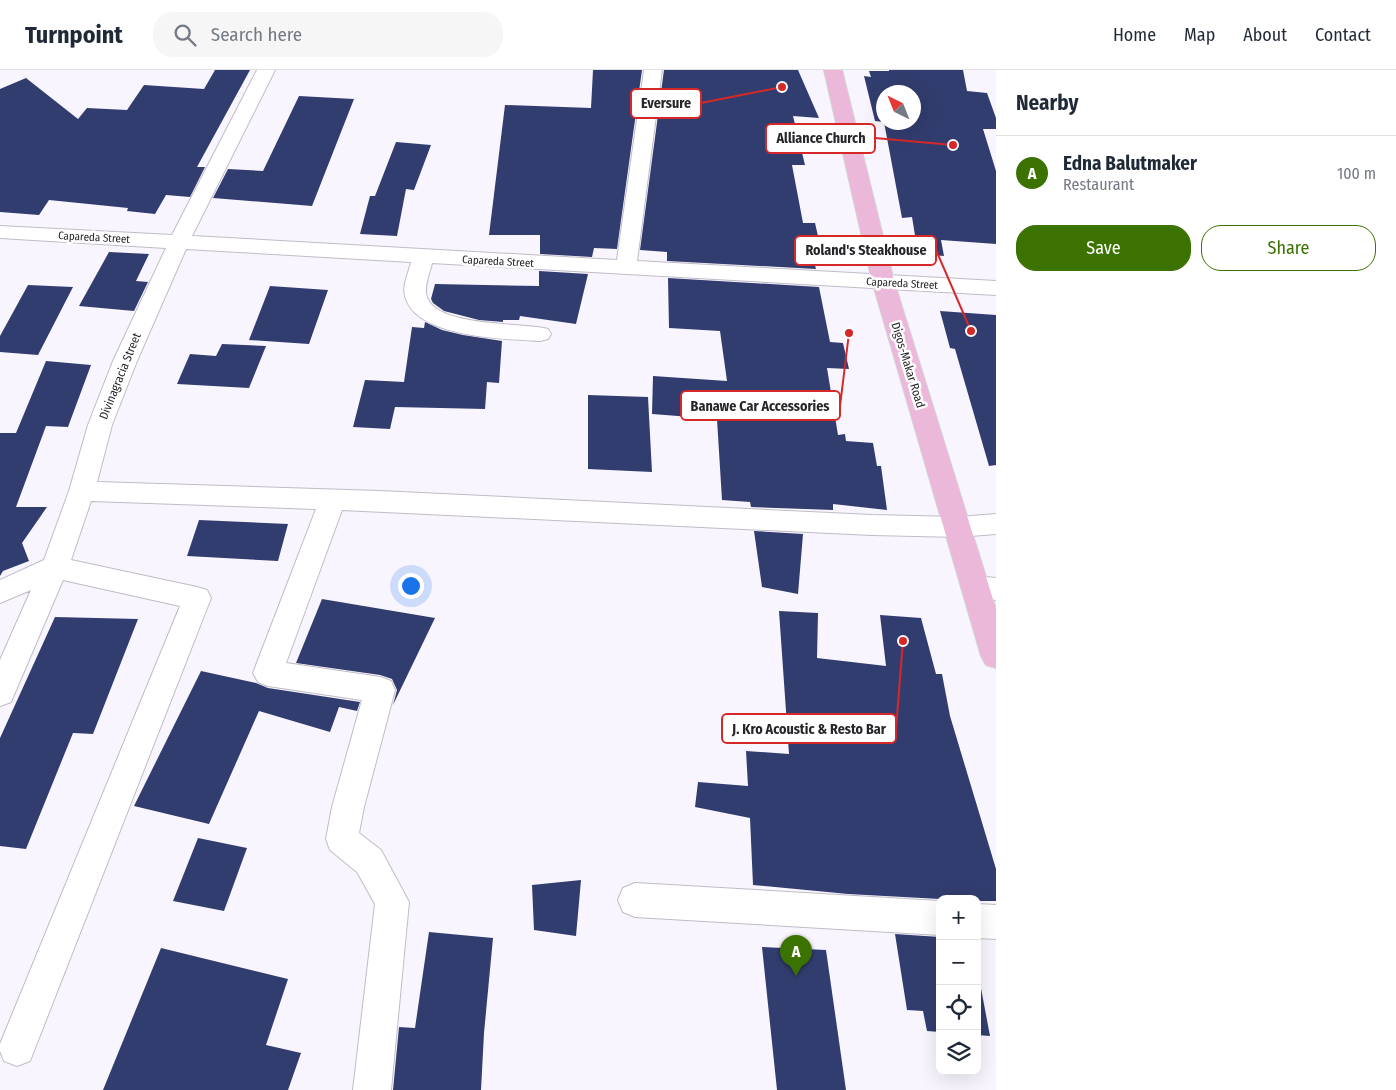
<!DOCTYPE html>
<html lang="en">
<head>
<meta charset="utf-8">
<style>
  body { margin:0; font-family:"Fira Sans Condensed",sans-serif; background:#f6f6f7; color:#1f2937 }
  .controls { position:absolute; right:15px; bottom:15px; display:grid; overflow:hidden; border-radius:10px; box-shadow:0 5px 20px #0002 }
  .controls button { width:45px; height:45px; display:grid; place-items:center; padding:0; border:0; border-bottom:1px solid #e0e1e3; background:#fff; color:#1f2937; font:25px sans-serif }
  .compass { position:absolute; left:876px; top:15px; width:45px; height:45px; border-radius:50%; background:#fff; box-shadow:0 5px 20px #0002; rotate:317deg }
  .you { position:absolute; left:410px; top:515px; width:18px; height:18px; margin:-12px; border:4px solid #fff; border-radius:50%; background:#1a73e8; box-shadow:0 0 0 8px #1a73e833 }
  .badge { display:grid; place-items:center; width:32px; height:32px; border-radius:50%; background:#3b7200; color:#fff; font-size:16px; font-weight:700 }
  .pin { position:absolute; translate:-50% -41px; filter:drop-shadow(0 1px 2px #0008) }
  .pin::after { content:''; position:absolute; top:26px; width:18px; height:15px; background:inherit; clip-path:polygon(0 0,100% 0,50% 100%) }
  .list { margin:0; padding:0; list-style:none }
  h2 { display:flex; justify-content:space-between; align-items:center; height:65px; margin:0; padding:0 20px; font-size:21px }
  h2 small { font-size:16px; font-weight:400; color:#747a83 }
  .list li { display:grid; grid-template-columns:32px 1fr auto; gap:15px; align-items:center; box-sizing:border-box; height:75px; padding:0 20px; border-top:1px solid #e0e1e3 }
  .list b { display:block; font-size:19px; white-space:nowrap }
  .list p { margin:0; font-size:16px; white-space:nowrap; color:#747a83 }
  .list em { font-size:16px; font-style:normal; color:#747a83 }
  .actions { display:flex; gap:10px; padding:15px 20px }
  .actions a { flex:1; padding:11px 0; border:1px solid #3b7200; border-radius:20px; text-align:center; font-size:18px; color:#3b7200 }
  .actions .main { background:#3b7200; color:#fff }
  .icon { flex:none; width:28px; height:28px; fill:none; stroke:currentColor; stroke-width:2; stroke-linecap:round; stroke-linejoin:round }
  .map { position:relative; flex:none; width:996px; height:1020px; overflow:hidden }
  header { display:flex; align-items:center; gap:30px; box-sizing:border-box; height:70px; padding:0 25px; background:#fff; border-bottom:1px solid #e0e1e3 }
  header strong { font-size:24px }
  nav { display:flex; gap:28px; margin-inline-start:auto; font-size:18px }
  .search { width:350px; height:45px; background:#f6f6f7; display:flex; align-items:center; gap:12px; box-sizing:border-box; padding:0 18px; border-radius:20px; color:#747a83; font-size:19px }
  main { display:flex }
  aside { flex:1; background:#fff }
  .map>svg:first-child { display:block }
  .building { fill:#323d6f }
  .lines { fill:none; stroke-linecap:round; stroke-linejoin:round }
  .minor-casing { stroke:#c0bcc6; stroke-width:2 }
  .major-casing { stroke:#d4d3d4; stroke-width:2 }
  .minor { fill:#fff; fill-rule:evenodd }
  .major { fill:#ecb8da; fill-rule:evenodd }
  .labels { text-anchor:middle; stroke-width:5; stroke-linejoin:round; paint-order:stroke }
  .far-street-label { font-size:11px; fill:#272529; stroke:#fff }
  .street-label { font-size:12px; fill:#272529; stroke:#fff }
  .leader { fill:none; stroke:#d62828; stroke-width:2 }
  .callout-dot { fill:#d62828; stroke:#fff; stroke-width:2 }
  .callout { fill:#fff; stroke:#d62828; stroke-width:2 }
  .callout-label { font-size:14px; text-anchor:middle; font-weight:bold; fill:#272529 }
</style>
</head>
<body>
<header>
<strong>Turnpoint</strong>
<div class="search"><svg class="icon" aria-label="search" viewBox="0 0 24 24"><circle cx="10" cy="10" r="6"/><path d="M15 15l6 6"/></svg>Search here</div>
<nav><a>Home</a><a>Map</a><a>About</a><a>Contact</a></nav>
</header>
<main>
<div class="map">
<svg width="996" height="1020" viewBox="0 0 996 1020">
  <rect width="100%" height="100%" fill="#f9f5ff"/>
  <path class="building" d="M 215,0 L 250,0 L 197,97 L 205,97 L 190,127 L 166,125 L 155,144 L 127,141 L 128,138 L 49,130 L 39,145 L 0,142 L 0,19 L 26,8 L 78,49 L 87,38 L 127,40 L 144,15 L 204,19 Z
    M 593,0 L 642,0 L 617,179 L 594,178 L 592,187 L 540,184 L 540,165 L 489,165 L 505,35 L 591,38 Z
    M 664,0 L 798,0 L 819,48 L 793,46 L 805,95 L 792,95 L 803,153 L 815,153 L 823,188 L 813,188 L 816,199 L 667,191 L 667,182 L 640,180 Z
    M 889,0 L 963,0 L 967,21 L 987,23 L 996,48 L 996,59 L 983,59 L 996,101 L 996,174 L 941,170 L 944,186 L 918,184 L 912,147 L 902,148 L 884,52 L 914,52 L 914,22 L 884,22 L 884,52 L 875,51 L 864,6 L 871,7 L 869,1 L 889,1 Z
    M 299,26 L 354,29 L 312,136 L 213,128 L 228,99 L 263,101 Z
    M 396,72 L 431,75 L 414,120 L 406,119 L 397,166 L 360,164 L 370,126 L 375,126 Z
    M 109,182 L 149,184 L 136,211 L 148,212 L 134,241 L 79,236 Z
    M 539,201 L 588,204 L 576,254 L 520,246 L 519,250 L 503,250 L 503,252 L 479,250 L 444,241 L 433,233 L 431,229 L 435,214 L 539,216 Z
    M 668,208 L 819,217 L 830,272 L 843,273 L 849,299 L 827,298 L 838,365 L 845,364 L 846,371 L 873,373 L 877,396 L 881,396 L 887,440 L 833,434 L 833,440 L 751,437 L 750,432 L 722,430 L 717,349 L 652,344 L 653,306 L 727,311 L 720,261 L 669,258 Z
    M 28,215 L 73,217 L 38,285 L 0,282 L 0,266 Z
    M 270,216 L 328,220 L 309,274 L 249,270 Z
    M 940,241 L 996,245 L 996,395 L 989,396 L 955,279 L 950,278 Z
    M 425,252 L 442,260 L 463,265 L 502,271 L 499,313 L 487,312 L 485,339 L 395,337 L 390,359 L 353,357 L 365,310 L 404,312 L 412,257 L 424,258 Z
    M 222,274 L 266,276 L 249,318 L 177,314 L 190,284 L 216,286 Z
    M 46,291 L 91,295 L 68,357 L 46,356 L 16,437 L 47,437 L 22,473 L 29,491 L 3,501 L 0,506 L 0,363 L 16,363 Z
    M 588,325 L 648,327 L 652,402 L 588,399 Z
    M 199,450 L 288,454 L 278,491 L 187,486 Z
    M 754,461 L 803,464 L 798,524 L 762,517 Z
    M 322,529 L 435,548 L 393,635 L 397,620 L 392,609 L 380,605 L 296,593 Z
    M 779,541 L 818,543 L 817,588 L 886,596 L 880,545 L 921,548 L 936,604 L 942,604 L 950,646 L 996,799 L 996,831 L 977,831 L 977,829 L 940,829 L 848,824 L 753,815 L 750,748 L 695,737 L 698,712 L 748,716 L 746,681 L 789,684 Z
    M 55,547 L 138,549 L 93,664 L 73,663 L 26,779 L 0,776 L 0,668 Z
    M 201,601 L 256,613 L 268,618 L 360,632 L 357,641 L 339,637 L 330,662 L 259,641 L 209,754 L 134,736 Z
    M 198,768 L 247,778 L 224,841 L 173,831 Z
    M 581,810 L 576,866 L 534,860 L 532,815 Z
    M 429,862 L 493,868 L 484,963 L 481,1020 L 393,1020 L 399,957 L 415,958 Z
    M 895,864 L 940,867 L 940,962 L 927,961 L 923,941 L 907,940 Z
    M 762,877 L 826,880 L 846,1020 L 777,1020 Z
    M 161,878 L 288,909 L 266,975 L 301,983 L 288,1020 L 103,1020 Z
    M 977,897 L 990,966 L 977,965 Z"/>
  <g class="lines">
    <defs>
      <path id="minor" d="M 257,0 L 275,0 L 192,166 L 617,190 L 644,0 L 662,0 L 637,191 L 996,211 L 996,225 L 432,193 C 430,202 425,214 426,223 C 430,258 523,252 548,259 L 551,264 L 548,269 L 540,271 C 505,269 415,268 405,226 C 402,215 409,202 411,192 L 186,179 L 137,291 L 112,355 L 97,412 L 380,421 L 872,445 L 958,447 L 996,444 L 996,464 L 958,467 L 872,465 L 342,440 L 286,593 L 380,607 L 391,611 L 395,620 L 364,737 L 359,763 L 381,780 L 409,832 L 391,1020 L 353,1020 L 375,834 L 357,802 L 330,780 L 326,769 L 332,737 L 362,630 L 268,616 L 258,612 L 253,603 L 316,439 L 91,431 L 71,490 L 197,517 L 207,520 L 211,528 L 30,991 L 17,996 L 4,991 L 0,981 L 0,974 L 180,536 L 63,510 L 11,632 L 0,636 L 0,590 L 31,520 L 0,533 L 0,510 L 44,490 L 69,421 L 88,355 L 113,291 L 166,178 L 0,168 L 0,156 L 172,165 Z
        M 975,506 L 996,508 L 996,530 L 975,528 L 965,525 L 961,517 L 965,509 Z
        M 635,813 L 940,831 L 940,865 L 635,847 L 623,842 L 618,830 L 623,818 Z
        M 977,834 L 996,835 L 996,869 L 977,868 Z"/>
      <path id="major" d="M 824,0 L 842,0 L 894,211 L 996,539 L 996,598 L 986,595 L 981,586 L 872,211 Z"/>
    </defs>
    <use href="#minor" class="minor-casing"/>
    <use href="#major" class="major-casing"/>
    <use href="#minor" class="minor"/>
    <use href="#major" class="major"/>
  </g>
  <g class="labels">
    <g class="far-street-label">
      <text transform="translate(94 167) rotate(3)" y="4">Capareda Street</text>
      <text transform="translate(498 191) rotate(3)" y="4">Capareda Street</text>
      <text transform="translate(902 213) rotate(3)" y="4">Capareda Street</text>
    </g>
    <g class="street-label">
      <text transform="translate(908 295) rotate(73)" y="4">Digos-Makar Road</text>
      <text transform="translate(120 306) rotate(-68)" y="4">Divinagracia Street</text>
    </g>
  </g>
  <path class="leader" d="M782 17L701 33M953 75L875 68M971 261L936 180M849 263L840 336M903 571L896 659"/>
  <g class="callout-dot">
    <circle cx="782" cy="17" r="5"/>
    <circle cx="953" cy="75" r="5"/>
    <circle cx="971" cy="261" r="5"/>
    <circle cx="849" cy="263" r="5"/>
    <circle cx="903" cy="571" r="5"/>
  </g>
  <g class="callout">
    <rect x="631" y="19" width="70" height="29" rx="5"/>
    <rect x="766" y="54" width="109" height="29" rx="5"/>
    <rect x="795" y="166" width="141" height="29" rx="5"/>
    <rect x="681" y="321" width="159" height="29" rx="5"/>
    <rect x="722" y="644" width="174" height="29" rx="5"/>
  </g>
  <g class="callout-label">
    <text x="666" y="38">Eversure</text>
    <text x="821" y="73">Alliance Church</text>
    <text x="866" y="185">Roland's Steakhouse</text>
    <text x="760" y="341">Banawe Car Accessories</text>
    <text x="809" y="664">J. Kro Acoustic &amp; Resto Bar</text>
  </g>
</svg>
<div class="controls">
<button>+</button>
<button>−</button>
<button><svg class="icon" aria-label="locate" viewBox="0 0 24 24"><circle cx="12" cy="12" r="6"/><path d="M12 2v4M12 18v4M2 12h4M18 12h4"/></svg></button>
<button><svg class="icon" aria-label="layers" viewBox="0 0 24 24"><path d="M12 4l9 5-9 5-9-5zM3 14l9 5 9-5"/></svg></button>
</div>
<svg class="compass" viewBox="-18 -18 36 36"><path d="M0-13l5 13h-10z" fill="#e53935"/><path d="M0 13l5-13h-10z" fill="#747a83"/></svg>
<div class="you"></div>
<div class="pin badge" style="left:796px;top:906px">A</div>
</div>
<aside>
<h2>Nearby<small></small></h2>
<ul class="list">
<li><span class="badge">A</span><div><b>Edna Balutmaker</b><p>Restaurant</p></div><em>100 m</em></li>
</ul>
<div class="actions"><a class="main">Save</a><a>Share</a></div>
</aside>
</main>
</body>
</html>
